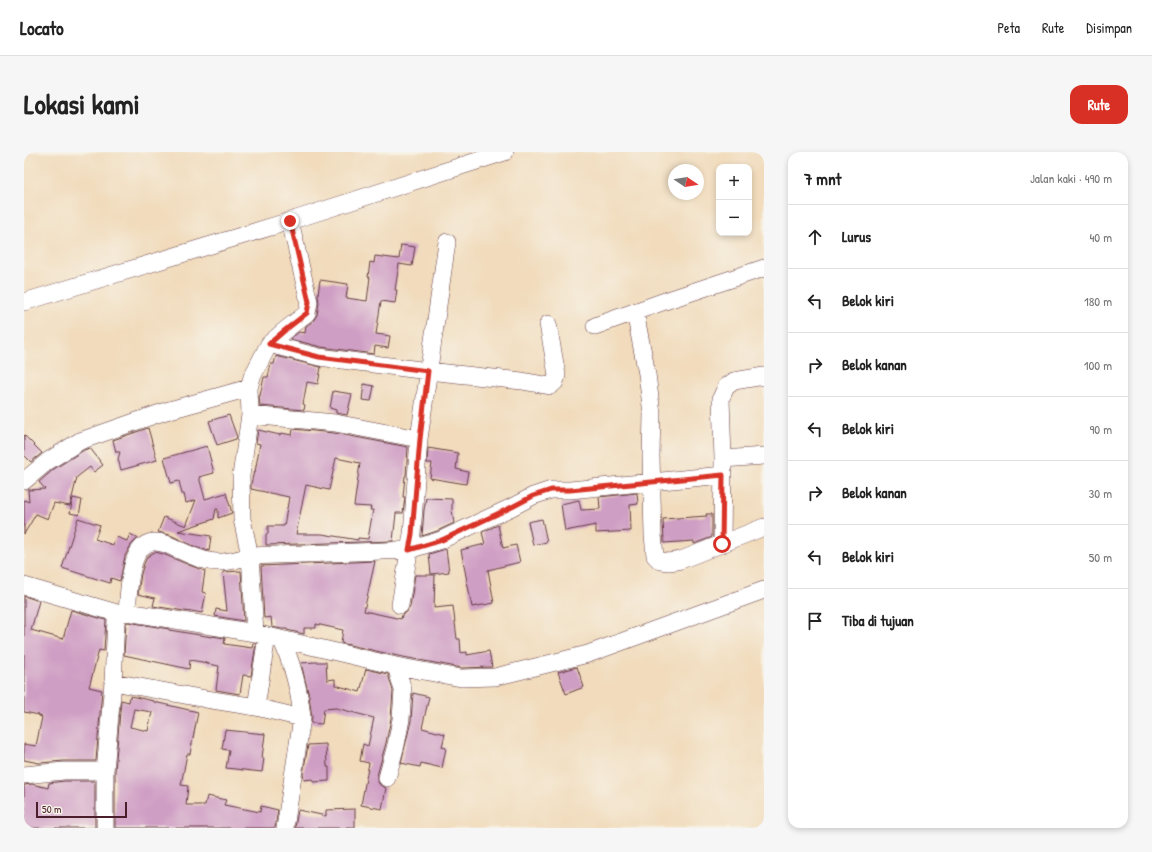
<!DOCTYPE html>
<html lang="id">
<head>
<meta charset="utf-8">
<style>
  body { margin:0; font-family:"Patrick Hand",sans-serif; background:#f6f6f6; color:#222 }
  .controls { position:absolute; right:12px; top:12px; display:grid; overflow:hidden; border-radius:8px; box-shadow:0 2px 6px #0003 }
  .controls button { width:36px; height:36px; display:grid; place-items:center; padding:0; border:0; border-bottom:1px solid #e0e0e0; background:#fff; color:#222; font:20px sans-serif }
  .compass { position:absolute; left:644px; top:12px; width:36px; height:36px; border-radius:50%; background:#fff; box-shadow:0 2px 6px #0003; rotate:102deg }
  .scale { position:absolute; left:12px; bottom:10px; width:91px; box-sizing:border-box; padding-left:4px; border:2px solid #4a1f2b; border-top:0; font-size:11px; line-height:14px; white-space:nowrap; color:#4a1f2b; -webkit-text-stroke:3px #f7f3e8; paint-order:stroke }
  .stop { position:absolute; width:12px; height:12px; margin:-9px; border:3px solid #d93025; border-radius:50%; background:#fff }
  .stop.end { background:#d93025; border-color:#fff; box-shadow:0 1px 4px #0008 }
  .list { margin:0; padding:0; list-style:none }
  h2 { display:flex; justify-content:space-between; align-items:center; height:52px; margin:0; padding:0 16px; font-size:17px }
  h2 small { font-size:13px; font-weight:400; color:#767676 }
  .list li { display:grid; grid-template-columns:26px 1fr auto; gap:12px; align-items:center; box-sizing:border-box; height:64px; padding:0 16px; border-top:1px solid #e0e0e0 }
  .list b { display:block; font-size:15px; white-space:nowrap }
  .list em { font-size:13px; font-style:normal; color:#767676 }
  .icon { flex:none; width:22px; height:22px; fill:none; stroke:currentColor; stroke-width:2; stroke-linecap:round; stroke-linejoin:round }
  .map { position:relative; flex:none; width:740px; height:676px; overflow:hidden; border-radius:12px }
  header { display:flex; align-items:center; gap:24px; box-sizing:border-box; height:56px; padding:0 20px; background:#fff; border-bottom:1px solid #e0e0e0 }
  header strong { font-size:19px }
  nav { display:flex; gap:22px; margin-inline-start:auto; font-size:14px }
  .intro { display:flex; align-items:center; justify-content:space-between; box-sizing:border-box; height:96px; padding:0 24px }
  h1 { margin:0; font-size:28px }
  .button { padding:10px 18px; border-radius:12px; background:#d93025; color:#fff; font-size:14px; font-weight:700 }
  main { display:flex; gap:24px; padding:0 24px }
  aside { flex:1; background:#fff; border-radius:12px; box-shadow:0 2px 6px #0003 }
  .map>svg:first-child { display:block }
  .building { fill:#cf9ec4; fill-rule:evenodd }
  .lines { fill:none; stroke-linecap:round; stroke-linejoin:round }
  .minor-casing { stroke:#633b41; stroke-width:18 }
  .minor { stroke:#fff; stroke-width:17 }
  .route { stroke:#d93025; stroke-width:5 }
</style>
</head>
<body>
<header>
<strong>Locato</strong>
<nav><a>Peta</a><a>Rute</a><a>Disimpan</a></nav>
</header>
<div class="intro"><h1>Lokasi kami</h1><a class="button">Rute</a></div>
<main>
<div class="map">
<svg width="740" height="676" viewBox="0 0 740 676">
  <rect width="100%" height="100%" fill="#f7f3e8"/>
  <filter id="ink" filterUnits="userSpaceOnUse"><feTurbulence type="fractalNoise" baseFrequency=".025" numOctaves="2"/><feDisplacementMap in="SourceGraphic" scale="8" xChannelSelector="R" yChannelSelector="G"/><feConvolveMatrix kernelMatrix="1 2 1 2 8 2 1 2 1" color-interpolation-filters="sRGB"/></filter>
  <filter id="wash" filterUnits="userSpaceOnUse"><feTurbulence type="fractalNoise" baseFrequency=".012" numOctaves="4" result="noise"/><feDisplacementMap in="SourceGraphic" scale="16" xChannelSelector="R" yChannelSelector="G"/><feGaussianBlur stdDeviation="0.9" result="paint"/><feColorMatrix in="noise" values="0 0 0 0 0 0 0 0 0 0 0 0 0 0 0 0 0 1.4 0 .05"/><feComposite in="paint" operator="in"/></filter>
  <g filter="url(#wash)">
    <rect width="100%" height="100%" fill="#f1dbbc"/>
    <g id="blocks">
      <path class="building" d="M 377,93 L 391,95 L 388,114 L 375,112 L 371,138 L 373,138 L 371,151 L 357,149 L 352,182 L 366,184 L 364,196 L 351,194 L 350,202 L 297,195 L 266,187 L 275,180 L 281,181 L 282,174 L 289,169 L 293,163 L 295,151 L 294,143 L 296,128 L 324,132 L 322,146 L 343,149 L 346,125 L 344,125 L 346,110 L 350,111 L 351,104 L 375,107 Z
        M 252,204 L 297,215 L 294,232 L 283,230 L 279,252 L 281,253 L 280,258 L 236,254 L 235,244 L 236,244 L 240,225 L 244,225 L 247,212 L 250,212 Z
        M 340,232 L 350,234 L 347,249 L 338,248 Z
        M 309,239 L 328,242 L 323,263 L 312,261 L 312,258 L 306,256 Z
        M 205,263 L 213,285 L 212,287 L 193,293 L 185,269 Z
        M 124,276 L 133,308 L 97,318 L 94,307 L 96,300 L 92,300 L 89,288 Z
        M 269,277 L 310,281 L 384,295 L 382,324 L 381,324 L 379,345 L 381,345 L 379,361 L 372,361 L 369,389 L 242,393 L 242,382 L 244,382 L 244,374 L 260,374 L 265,345 L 227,337 L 227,332 L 230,319 L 231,320 L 236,292 L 232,291 L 234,278 L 256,283 L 257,281 L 268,283 ZM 312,306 L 336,311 L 330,354 L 347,355 L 346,358 L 349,358 L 344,387 L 334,386 L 334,388 L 298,382 L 272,382 L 282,333 L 305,338 Z
        M 0,283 L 18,301 L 7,310 L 0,303 Z
        M 183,294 L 190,321 L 175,325 L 181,347 L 202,341 L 208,361 L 194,366 L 194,357 L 192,357 L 190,367 L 154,379 L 187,384 L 185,399 L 172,395 L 146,383 L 134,380 L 140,365 L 162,374 L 172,348 L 162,351 L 160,342 L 158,342 L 155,329 L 147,331 L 140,306 Z
        M 66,296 L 79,313 L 70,320 L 66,315 L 53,325 L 46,354 L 30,351 L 24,367 L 12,362 L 0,382 L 0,348 L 5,350 L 4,338 L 21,337 L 15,330 L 30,317 L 60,298 Z
        M 404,296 L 434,301 L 432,317 L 444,320 L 442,332 L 406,326 L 408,311 L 403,311 Z
        M 613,341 L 614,352 L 606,353 L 607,379 L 572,381 L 572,373 L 541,379 L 537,352 L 555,348 L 557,358 L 576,357 L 575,345 Z
        M 49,346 L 58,348 L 55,363 L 46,361 Z
        M 402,346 L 428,347 L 428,358 L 430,371 L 413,379 L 398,384 L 400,358 Z
        M 682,362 L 688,362 L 688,385 L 670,392 L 670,389 L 640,391 L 639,367 L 683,364 Z
        M 54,366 L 76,373 L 71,387 L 89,393 L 92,385 L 103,389 L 106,382 L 114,386 L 107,393 L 101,404 L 96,429 L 87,426 L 86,431 L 38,416 Z
        M 518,367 L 523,390 L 509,393 L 504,370 Z
        M 474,373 L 479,396 L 492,393 L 496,410 L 464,418 L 470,451 L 448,455 L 437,398 L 461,392 L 458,380 Z
        M 422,397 L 425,420 L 407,422 L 405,402 Z
        M 131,400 L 139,402 L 165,413 L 181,419 L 178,440 L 182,441 L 178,461 L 167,459 L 167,460 L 129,454 L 131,446 L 114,442 L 117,422 L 120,412 L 123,405 L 127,402 Z
        M 351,409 L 340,459 L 377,467 L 378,463 L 383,460 L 386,455 L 391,423 L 411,423 L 410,456 L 429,454 L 433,487 L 436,487 L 437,501 L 443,500 L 443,503 L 465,499 L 468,515 L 438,516 L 374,504 L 317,491 L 319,478 L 292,472 L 292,476 L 280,476 L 280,482 L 263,478 L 263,477 L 258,477 L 248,475 L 247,465 L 240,466 L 237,414 Z
        M 217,419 L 220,469 L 191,464 L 192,457 L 203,459 L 199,420 Z
        M 0,444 L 15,449 L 7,478 L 39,487 L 47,458 L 82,468 L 80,499 L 75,498 L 65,535 L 78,538 L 72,609 L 40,609 L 15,611 L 0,608 L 0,592 L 12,594 L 18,565 L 15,564 L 15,563 L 0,560 Z
        M 104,470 L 145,477 L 145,478 L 188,485 L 188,484 L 201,486 L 200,492 L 228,496 L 229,491 L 232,491 L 227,524 L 219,523 L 216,542 L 192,538 L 195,514 L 184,512 L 184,511 L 166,508 L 165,517 L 100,503 L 102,471 Z
        M 292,510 L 302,510 L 303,528 L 311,527 L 311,533 L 336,540 L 342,517 L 364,522 L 369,539 L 367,566 L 362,591 L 353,624 L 353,628 L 356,633 L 362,636 L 358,657 L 337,653 L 345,611 L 336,609 L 339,592 L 344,594 L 350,566 L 312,556 L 300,557 L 298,572 L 287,571 L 288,565 L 285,544 L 277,511 Z
        M 553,515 L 560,535 L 542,542 L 534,520 Z
        M 389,541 L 405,545 L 398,576 L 421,582 L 418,595 L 422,596 L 418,616 L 397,611 L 396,615 L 377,611 L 387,569 Z
        M 106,544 L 130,549 L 130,550 L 174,560 L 166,602 L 163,602 L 157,633 L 164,634 L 162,653 L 181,653 L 183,644 L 202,648 L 200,653 L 236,660 L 237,654 L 254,658 L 251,676 L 91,676 L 91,619 L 97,548 L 105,550 ZM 110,557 L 128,560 L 124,579 L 106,575 Z
        M 201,578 L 241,582 L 238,606 L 240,606 L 238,620 L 202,616 L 205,598 L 198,597 Z
        M 302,592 L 303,615 L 305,615 L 305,629 L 289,630 L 289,627 L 280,628 L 279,622 L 284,593 Z
        M 40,629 L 71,629 L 71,676 L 0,676 L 0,633 L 8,632 L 24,636 L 25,631 Z
        M 331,657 L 331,676 L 271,676 L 274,658 L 302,664 L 302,658 Z"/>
    </g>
  </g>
  <g filter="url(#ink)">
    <use href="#blocks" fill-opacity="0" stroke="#633b41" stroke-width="1"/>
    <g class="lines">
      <defs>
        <path id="minor" d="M 0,150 L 266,69 L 481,0
          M 611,160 L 623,222 L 628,262 L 627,304 L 629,383 L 631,404 L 636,409 L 645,410 L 657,408 L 740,375
          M 571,174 L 641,149 L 740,116
          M 245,192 L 295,205 L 404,219 L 498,229 L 526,234 L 531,230 L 533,223 L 524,172
          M 226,263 L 311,271 L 395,287
          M 699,307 L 740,304
          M 0,329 L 24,309 L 56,289 L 142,259 L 225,236
          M 698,392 L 699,307 L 697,246 L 702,235 L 710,229 L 740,224
          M 0,434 L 96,462
          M 376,453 L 388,382 L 395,287 L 423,90
          M 103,460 C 105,442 104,393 129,390 C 138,389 147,394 155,398 C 167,403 179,410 193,410 C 204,411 216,407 226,404 L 385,398 L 417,388 L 488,355 L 509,344 L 527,338 L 546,338 L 699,323
          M 231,481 L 226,404 L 218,367 L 217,324 L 226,263 L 225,236 L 228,225 L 245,192 L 260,179 L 283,161 L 285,150 L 266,69
          M 257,487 C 268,510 276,540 278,566 L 261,676
          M 89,530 L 182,547 L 232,555 L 278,566
          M 232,555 L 243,484
          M 0,623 L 40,619 L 81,619
          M 363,626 L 372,593 L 377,567 L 379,538 L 372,514
          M 81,676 L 81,619 L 89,530 L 92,467 L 96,462 L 103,460 L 231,481 L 372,514 L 437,526 L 471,525 L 564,502 L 740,438"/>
      </defs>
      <use href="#minor" class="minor-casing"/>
      <use href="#minor" class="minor"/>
    </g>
  </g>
  <g class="lines" filter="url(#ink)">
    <path class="route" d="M 266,69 L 285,150 L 283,161 L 260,179 L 245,192 L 295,205 L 404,219 L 396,287 L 388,382 L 385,398 L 418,388 L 488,355 L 509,344 L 527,338 L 546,338 L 699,323 L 698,392"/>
  </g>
</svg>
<div class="controls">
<button>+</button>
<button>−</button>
</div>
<svg class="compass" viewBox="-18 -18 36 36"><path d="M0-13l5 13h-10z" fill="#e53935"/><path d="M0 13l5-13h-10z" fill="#767676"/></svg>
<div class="scale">50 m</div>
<div class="stop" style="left:698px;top:392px"></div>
<div class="stop end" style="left:266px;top:69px"></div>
</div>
<aside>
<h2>7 mnt<small>Jalan kaki · 490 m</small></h2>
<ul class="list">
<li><svg class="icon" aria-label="ahead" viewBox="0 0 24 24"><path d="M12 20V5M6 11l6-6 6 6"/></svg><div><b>Lurus</b></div><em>40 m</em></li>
<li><svg class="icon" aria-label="left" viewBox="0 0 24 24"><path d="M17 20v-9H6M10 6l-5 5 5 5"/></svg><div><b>Belok kiri</b></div><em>180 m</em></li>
<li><svg class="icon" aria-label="right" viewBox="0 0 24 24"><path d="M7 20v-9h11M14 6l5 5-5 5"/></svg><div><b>Belok kanan</b></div><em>100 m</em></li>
<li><svg class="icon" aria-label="left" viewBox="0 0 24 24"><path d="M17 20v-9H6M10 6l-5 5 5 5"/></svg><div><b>Belok kiri</b></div><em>90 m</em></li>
<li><svg class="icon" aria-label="right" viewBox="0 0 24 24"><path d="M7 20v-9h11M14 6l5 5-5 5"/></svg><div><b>Belok kanan</b></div><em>30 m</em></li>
<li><svg class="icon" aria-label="left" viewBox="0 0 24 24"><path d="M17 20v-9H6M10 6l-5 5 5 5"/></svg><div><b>Belok kiri</b></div><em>50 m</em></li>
<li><svg class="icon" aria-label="arrive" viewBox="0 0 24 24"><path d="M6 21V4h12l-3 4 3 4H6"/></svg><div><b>Tiba di tujuan</b></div></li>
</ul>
</aside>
</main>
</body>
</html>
